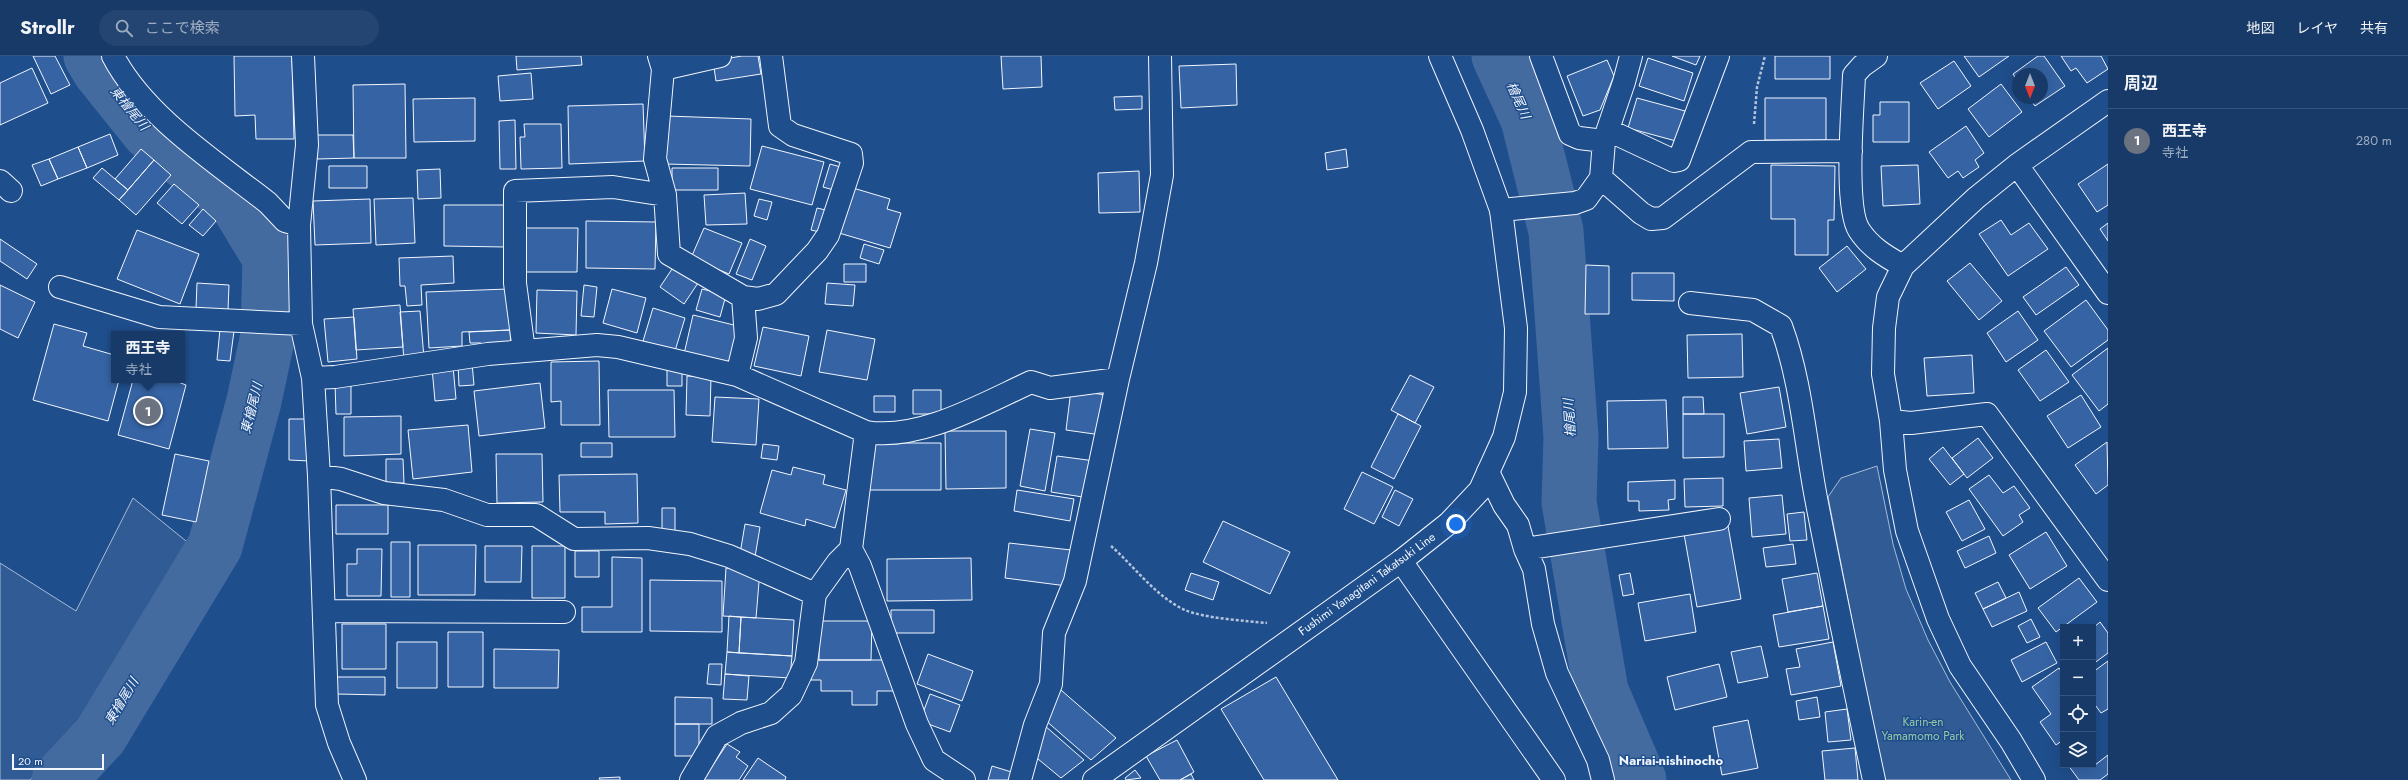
<!DOCTYPE html>
<html lang="ja">
<head>
<meta charset="utf-8">
<style>
  body { margin:0; font-family:Jost,"Noto Sans JP",sans-serif; background:#244571; color:#f1f3f6 }
  .controls { position:absolute; right:12px; bottom:12px; display:grid; overflow:hidden; border-radius:0px; box-shadow:0 4px 16px #0002 }
  .controls button { width:36px; height:36px; display:grid; place-items:center; padding:0; border:0; border-bottom:1px solid #36547d; background:#173a69; color:#f1f3f6; font:20px sans-serif }
  .compass { position:absolute; left:2012px; top:12px; width:36px; height:36px; border-radius:50%; background:#173a69; box-shadow:0 4px 16px #0002; rotate:180deg }
  .scale { position:absolute; left:12px; bottom:10px; width:92px; box-sizing:border-box; padding-left:4px; border:2px solid #f2f6ff; border-top:0; font-size:11px; line-height:14px; white-space:nowrap; color:#f2f6ff; -webkit-text-stroke:3px #1f4e8c; paint-order:stroke }
  .you { position:absolute; left:1456px; top:468px; width:14px; height:14px; margin:-10px; border:3px solid #fff; border-radius:50%; background:#1a73e8; box-shadow:0 0 0 6px #1a73e833 }
  .badge { display:grid; place-items:center; width:26px; height:26px; border-radius:50%; background:#ffb74d; color:#fff; font-size:13px; font-weight:700 }
  .pin { position:absolute; translate:-50% -50%; border:2px solid #fff; box-shadow:0 1px 4px #0006 }
  .popup { position:absolute; left:111px; top:275px; width:74px; height:52px; box-sizing:border-box; display:grid; place-content:center; border-radius:0px; background:#173a69; filter:drop-shadow(0 1px 3px #0005); font-size:13px; white-space:nowrap; color:#9eadc0 }
  .popup b { font-size:15px; color:#f1f3f6 }
  .popup::after { content:''; position:absolute; left:50%; top:100%; margin-left:-8px; border:8px solid transparent; border-top-color:#173a69 }
  .list { margin:0; padding:0; list-style:none }
  h2 { display:flex; justify-content:space-between; align-items:center; height:52px; margin:0; padding:0 16px; font-size:17px }
  h2 small { font-size:13px; font-weight:400; color:#9eadc0 }
  .list li { display:grid; grid-template-columns:26px 1fr auto; gap:12px; align-items:center; box-sizing:border-box; height:64px; padding:0 16px; border-top:1px solid #36547d }
  .list b { display:block; font-size:15px; white-space:nowrap }
  .list p { margin:0; font-size:13px; white-space:nowrap; color:#9eadc0 }
  .list em { font-size:13px; font-style:normal; color:#9eadc0 }
  .icon { flex:none; width:22px; height:22px; fill:none; stroke:currentColor; stroke-width:2; stroke-linecap:round; stroke-linejoin:round }
  .map { position:relative; flex:none; width:2108px; height:724px; overflow:hidden }
  header { display:flex; align-items:center; gap:24px; box-sizing:border-box; height:56px; padding:0 20px; background:#173a69; border-bottom:1px solid #36547d }
  header strong { font-size:19px }
  nav { display:flex; gap:22px; margin-inline-start:auto; font-size:14px }
  .search { width:280px; height:36px; background:#244571; display:flex; align-items:center; gap:10px; box-sizing:border-box; padding:0 14px; border-radius:22px; color:#9eadc0; font-size:15px }
  main { display:flex }
  aside { flex:1; background:#173a69 }
  .map>svg:first-child { display:block }
  .built { fill:#305b95; stroke:#a8bbd7 }
  .lines { fill:none; stroke-linecap:round; stroke-linejoin:round }
  .river { stroke:#446ba0; stroke-width:55 }
  .building { fill:#3563a3; stroke:#f2f6ff }
  .minor-casing { stroke:#f2f6ff; stroke-width:24 }
  .major-casing { stroke:#f2f6ff; stroke-width:24 }
  .path { stroke:#b3c4dc; stroke-width:2.5; stroke-dasharray:3 2; stroke-linecap:butt }
  .minor { stroke:#1f4e8c; stroke-width:22 }
  .major { stroke:#1f4e8c; stroke-width:22 }
  .labels { text-anchor:middle; stroke-width:3; stroke-linejoin:round; paint-order:stroke }
  .street-label { font-size:12px; fill:#f2f6ff; stroke:#1f4e8c }
  .park-label { font-size:12px; fill:#97c8a6; stroke:#1f4e8c }
  .water-label { font-size:13px; font-style:italic; fill:#f2f6ff; stroke:#1f4e8c }
  .neighbourhood-label { font-size:13px; font-weight:bold; fill:#f2f6ff; stroke:#1f4e8c }
</style>
</head>
<body>
<header>
<strong>Strollr</strong>
<div class="search"><svg class="icon" aria-label="search" viewBox="0 0 24 24"><circle cx="10" cy="10" r="6"/><path d="M15 15l6 6"/></svg>ここで検索</div>
<nav><a>地図</a><a>レイヤ</a><a>共有</a></nav>
</header>
<main>
<div class="map">
<svg width="2108" height="724" viewBox="0 0 2108 724">
  <rect width="100%" height="100%" fill="#1f4e8c"/>
  <path class="built" d="M 1877,410 L 1893,488 L 1906,533 L 1928,584 L 1950,626 L 2011,724 L 1883,724 L 1828,441 L 1841,422 Z
    M 133,442 L 191,489 L 84,666 L 30,724 L 0,724 L 0,507 L 76,555 Z"/>
  <g class="lines">
    <path class="river" d="M 1499,0 L 1528,63 L 1556,175 L 1571,381 L 1569,446 L 1601,635 L 1639,724
      M 59,724 L 100,680 L 215,490 L 254,345 L 268,279 L 270,202 L 238,149 L 149,76 L 100,15 L 91,0"/>
  </g>
  <path class="building" d="M 33,0 L 55,0 L 70,29 L 51,38 Z
    M 234,0 L 292,0 L 294,83 L 256,83 L 255,59 L 235,60 Z
    M 516,0 L 581,0 L 582,9 L 517,14 Z
    M 742,0 L 758,0 L 761,18 L 716,25 L 713,5 Z
    M 1001,0 L 1041,0 L 1042,31 L 1003,33 Z
    M 1672,0 L 1700,0 L 1696,9 Z
    M 1775,0 L 1830,0 L 1830,23 L 1775,23 Z
    M 1964,0 L 2009,0 L 1979,21 Z
    M 2038,0 L 2044,0 L 2065,30 L 2035,50 L 2029,42 L 2042,42 L 2042,18 L 2018,18 L 2018,26 L 2013,18 Z
    M 2061,0 L 2101,0 L 2108,13 L 2087,27 L 2076,12 L 2071,15 Z
    M 1648,2 L 1693,17 L 1684,45 L 1639,30 Z
    M 1607,4 L 1614,20 L 1600,54 L 1583,60 L 1567,20 Z
    M 1954,5 L 1971,30 L 1938,53 L 1920,27 Z
    M 1236,8 L 1237,49 L 1181,52 L 1179,10 Z
    M 32,12 L 48,47 L 0,69 L 0,27 Z
    M 531,17 L 533,43 L 500,45 L 498,20 Z
    M 405,28 L 406,102 L 354,102 L 353,29 Z
    M 2001,28 L 2022,56 L 1989,81 L 1968,53 Z
    M 1142,40 L 1142,53 L 1115,54 L 1114,41 Z
    M 475,42 L 475,85 L 414,86 L 413,43 Z
    M 1637,42 L 1685,55 L 1676,85 L 1628,72 Z
    M 1765,42 L 1826,42 L 1826,84 L 1765,84 Z
    M 1880,46 L 1909,46 L 1909,86 L 1873,86 L 1873,59 L 1880,59 Z
    M 643,48 L 645,105 L 569,108 L 568,50 Z
    M 667,60 L 751,63 L 750,110 L 665,108 Z
    M 515,64 L 516,113 L 500,113 L 499,65 Z
    M 524,68 L 561,68 L 562,112 L 521,113 L 520,81 L 525,81 Z
    M 1966,70 L 1984,97 L 1975,104 L 1979,111 L 1963,122 L 1958,115 L 1948,122 L 1929,96 Z
    M 110,78 L 118,99 L 87,112 L 78,91 Z
    M 316,79 L 353,79 L 354,102 L 317,103 Z
    M 762,90 L 824,106 L 812,149 L 750,133 Z
    M 78,91 L 87,112 L 58,123 L 49,103 Z
    M 141,93 L 154,104 L 128,134 L 115,123 Z
    M 1346,93 L 1348,111 L 1327,114 L 1325,97 Z
    M 49,103 L 58,123 L 41,130 L 32,109 Z
    M 154,104 L 171,119 L 136,159 L 119,144 Z
    M 830,108 L 844,112 L 837,135 L 823,131 Z
    M 2108,108 L 2108,149 L 2097,156 L 2078,128 Z
    M 1771,109 L 1835,110 L 1834,164 L 1828,164 L 1828,199 L 1795,199 L 1795,163 L 1771,163 Z
    M 1918,109 L 1920,148 L 1883,150 L 1881,110 Z
    M 329,110 L 367,110 L 367,132 L 329,132 Z
    M 102,112 L 128,134 L 119,144 L 93,122 Z
    M 672,112 L 718,112 L 718,134 L 672,134 Z
    M 440,113 L 441,142 L 418,143 L 417,114 Z
    M 1139,115 L 1140,156 L 1099,157 L 1098,117 Z
    M 174,128 L 199,149 L 182,168 L 157,147 Z
    M 853,132 L 890,143 L 887,153 L 901,157 L 890,192 L 839,177 Z
    M 745,137 L 747,168 L 706,169 L 704,139 Z
    M 413,142 L 415,187 L 376,189 L 374,143 Z
    M 370,143 L 371,187 L 315,189 L 313,145 Z
    M 759,143 L 772,146 L 767,164 L 754,160 Z
    M 444,149 L 506,149 L 506,191 L 444,190 Z
    M 817,152 L 830,155 L 824,177 L 811,174 Z
    M 203,153 L 216,165 L 203,180 L 189,169 Z
    M 2001,164 L 2011,179 L 2029,167 L 2048,193 L 2008,220 L 1979,178 Z
    M 586,165 L 656,166 L 655,213 L 586,212 Z
    M 2108,167 L 2108,185 L 2100,173 Z
    M 523,172 L 578,172 L 577,216 L 523,216 Z
    M 704,172 L 742,187 L 729,218 L 691,202 Z
    M 137,174 L 199,198 L 180,248 L 117,223 Z
    M 0,183 L 37,208 L 27,223 L 0,205 Z
    M 750,183 L 766,190 L 752,224 L 736,218 Z
    M 864,188 L 884,194 L 879,208 L 860,202 Z
    M 1847,190 L 1866,213 L 1837,236 L 1819,212 Z
    M 453,200 L 454,227 L 421,229 L 422,249 L 407,250 L 405,230 L 400,230 L 399,202 Z
    M 1970,207 L 2002,245 L 1979,264 L 1947,225 Z
    M 844,208 L 866,208 L 866,226 L 844,226 Z
    M 1586,209 L 1609,210 L 1609,258 L 1585,258 Z
    M 674,210 L 698,227 L 684,248 L 660,231 Z
    M 2066,211 L 2079,229 L 2036,259 L 2023,241 Z
    M 1632,217 L 1674,217 L 1674,245 L 1632,244 Z
    M 197,227 L 229,229 L 228,254 L 196,252 Z
    M 827,227 L 855,229 L 853,250 L 825,248 Z
    M 0,229 L 35,246 L 18,282 L 0,273 Z
    M 584,229 L 597,231 L 594,261 L 581,260 Z
    M 508,233 L 510,274 L 462,276 L 462,290 L 429,292 L 426,236 Z
    M 612,233 L 646,242 L 637,277 L 603,267 Z
    M 702,233 L 726,239 L 720,261 L 696,254 Z
    M 537,234 L 577,235 L 576,279 L 536,277 Z
    M 2086,244 L 2108,274 L 2108,284 L 2071,311 L 2044,275 Z
    M 400,249 L 403,291 L 356,294 L 353,253 Z
    M 653,252 L 685,262 L 675,295 L 643,285 Z
    M 420,255 L 424,302 L 404,304 L 400,256 Z
    M 2018,255 L 2038,284 L 2006,306 L 1987,277 Z
    M 693,259 L 742,271 L 732,309 L 684,298 Z
    M 354,261 L 357,303 L 328,306 L 324,263 Z
    M 54,268 L 87,277 L 83,290 L 114,299 L 114,324 L 119,324 L 108,365 L 33,344 Z
    M 763,271 L 809,280 L 801,320 L 754,310 Z
    M 220,273 L 234,275 L 230,305 L 217,304 Z
    M 510,274 L 511,293 L 482,294 L 481,287 L 470,287 L 469,276 Z
    M 827,274 L 875,283 L 867,324 L 819,316 Z
    M 1742,278 L 1743,321 L 1688,322 L 1687,279 Z
    M 2108,292 L 2108,348 L 2099,355 L 2072,319 Z
    M 2046,294 L 2069,326 L 2040,345 L 2018,314 Z
    M 1972,299 L 1974,337 L 1927,340 L 1924,302 Z
    M 599,305 L 600,369 L 561,369 L 561,345 L 551,346 L 551,306 Z
    M 472,307 L 474,329 L 459,330 L 458,308 Z
    M 453,310 L 456,343 L 435,345 L 432,312 Z
    M 667,310 L 682,310 L 682,330 L 667,330 Z
    M 1410,319 L 1434,331 L 1415,367 L 1391,354 Z
    M 687,320 L 711,321 L 710,360 L 686,359 Z
    M 133,324 L 173,324 L 186,329 L 169,393 L 118,379 Z
    M 351,326 L 351,358 L 336,358 L 335,327 Z
    M 540,327 L 545,372 L 479,380 L 474,335 Z
    M 1779,331 L 1786,371 L 1747,378 L 1740,337 Z
    M 608,334 L 674,334 L 675,381 L 609,381 Z
    M 913,334 L 941,334 L 941,358 L 913,358 Z
    M 1071,334 L 1106,339 L 1101,379 L 1066,374 Z
    M 2081,339 L 2101,371 L 2068,392 L 2047,360 Z
    M 874,340 L 895,340 L 895,356 L 874,356 Z
    M 715,341 L 759,343 L 756,389 L 712,386 Z
    M 1683,341 L 1703,341 L 1704,358 L 1683,358 Z
    M 1666,344 L 1668,392 L 1608,393 L 1607,345 Z
    M 1398,358 L 1421,370 L 1394,423 L 1371,411 Z
    M 1683,358 L 1724,358 L 1724,401 L 1683,402 Z
    M 401,360 L 401,398 L 344,400 L 344,361 Z
    M 289,363 L 311,363 L 310,405 L 289,404 Z
    M 468,369 L 472,416 L 413,423 L 408,374 Z
    M 1030,373 L 1055,377 L 1045,435 L 1020,430 Z
    M 945,375 L 1006,375 L 1006,432 L 946,433 Z
    M 1978,382 L 1993,402 L 1967,422 L 1952,402 Z
    M 1779,383 L 1782,412 L 1746,415 L 1744,385 Z
    M 2107,386 L 2108,429 L 2096,438 L 2075,409 Z
    M 581,387 L 612,387 L 612,401 L 581,401 Z
    M 868,387 L 941,387 L 941,434 L 869,434 Z
    M 763,388 L 779,390 L 777,404 L 761,402 Z
    M 1943,391 L 1964,418 L 1950,429 L 1929,403 Z
    M 175,398 L 209,405 L 196,466 L 162,459 Z
    M 496,398 L 542,398 L 543,446 L 497,447 Z
    M 1057,400 L 1095,405 L 1089,442 L 1051,436 Z
    M 386,403 L 403,403 L 404,427 L 386,427 Z
    M 793,411 L 825,419 L 823,428 L 846,434 L 835,472 L 806,463 L 805,470 L 760,457 L 772,414 L 791,419 Z
    M 1362,416 L 1393,431 L 1374,468 L 1344,453 Z
    M 637,418 L 638,467 L 605,468 L 605,456 L 560,456 L 559,419 Z
    M 1989,419 L 2003,437 L 2014,430 L 2030,452 L 2019,459 L 2023,466 L 2003,480 L 1969,433 Z
    M 1723,422 L 1723,450 L 1685,451 L 1684,423 Z
    M 1675,424 L 1675,443 L 1668,444 L 1669,454 L 1639,455 L 1639,445 L 1628,445 L 1628,426 Z
    M 1017,434 L 1074,443 L 1070,465 L 1014,455 Z
    M 1395,434 L 1413,443 L 1399,470 L 1382,461 Z
    M 1782,439 L 1786,478 L 1752,481 L 1749,442 Z
    M 1969,444 L 1985,473 L 1962,485 L 1946,456 Z
    M 336,449 L 388,449 L 388,478 L 336,478 Z
    M 662,452 L 675,452 L 675,476 L 662,476 Z
    M 1804,456 L 1807,484 L 1790,485 L 1787,458 Z
    M 1223,465 L 1290,496 L 1270,538 L 1203,506 Z
    M 745,468 L 760,471 L 755,501 L 740,498 Z
    M 1728,470 L 1741,543 L 1697,551 L 1684,478 Z
    M 2046,476 L 2067,510 L 2030,533 L 2009,499 Z
    M 1989,480 L 1996,497 L 1965,512 L 1957,495 Z
    M 391,486 L 410,486 L 410,541 L 391,541 Z
    M 1009,487 L 1071,494 L 1067,530 L 1005,522 Z
    M 1793,488 L 1796,508 L 1766,511 L 1763,492 Z
    M 418,489 L 476,489 L 475,539 L 418,539 Z
    M 485,490 L 522,490 L 521,526 L 485,526 Z
    M 532,490 L 565,490 L 565,542 L 532,542 Z
    M 357,493 L 382,493 L 381,540 L 347,540 L 347,508 L 357,508 Z
    M 575,495 L 599,495 L 599,521 L 575,521 Z
    M 612,501 L 642,502 L 642,576 L 582,576 L 582,551 L 612,551 Z
    M 971,502 L 972,544 L 887,545 L 887,503 Z
    M 726,512 L 760,514 L 756,562 L 723,560 Z
    M 1191,517 L 1219,526 L 1213,544 L 1185,534 Z
    M 1630,517 L 1634,538 L 1623,540 L 1619,519 Z
    M 1817,517 L 1823,550 L 1788,556 L 1782,523 Z
    M 2079,522 L 2097,546 L 2056,576 L 2038,552 Z
    M 650,524 L 722,525 L 722,576 L 650,575 Z
    M 1998,526 L 2006,542 L 1983,553 L 1975,537 Z
    M 2019,536 L 2027,555 L 1992,571 L 1983,553 Z
    M 1690,538 L 1696,576 L 1645,585 L 1638,547 Z
    M 1823,550 L 1829,583 L 1779,591 L 1773,559 Z
    M 891,554 L 934,554 L 934,577 L 891,577 Z
    M 729,560 L 741,561 L 739,597 L 727,596 Z
    M 741,561 L 794,564 L 792,600 L 739,597 Z
    M 2031,563 L 2040,581 L 2027,587 L 2018,570 Z
    M 819,565 L 872,565 L 871,604 L 819,604 Z
    M 2100,566 L 2108,577 L 2108,597 L 2093,608 L 2093,572 Z
    M 342,568 L 386,568 L 386,613 L 342,613 Z
    M 448,576 L 483,576 L 483,631 L 448,631 Z
    M 397,586 L 437,586 L 437,632 L 397,632 Z
    M 1833,586 L 1841,630 L 1791,639 L 1786,613 L 1800,611 L 1796,593 Z
    M 2046,586 L 2057,607 L 2022,626 L 2011,604 Z
    M 1761,590 L 1768,621 L 1738,627 L 1731,596 Z
    M 494,593 L 559,594 L 558,632 L 494,632 Z
    M 727,596 L 792,600 L 790,622 L 725,618 Z
    M 928,598 L 973,615 L 962,645 L 917,628 Z
    M 811,604 L 885,604 L 885,613 L 895,613 L 895,635 L 877,635 L 877,649 L 852,649 L 852,635 L 821,635 L 821,624 L 811,624 Z
    M 2108,605 L 2108,653 L 2101,657 L 2093,646 L 2093,616 Z
    M 709,608 L 722,608 L 721,629 L 707,628 Z
    M 1719,608 L 1727,641 L 1675,654 L 1667,621 Z
    M 2059,612 L 2063,618 L 2063,684 L 2056,689 L 2040,666 L 2051,658 L 2032,631 Z
    M 725,618 L 749,620 L 747,644 L 723,643 Z
    M 336,621 L 385,621 L 385,639 L 336,638 Z
    M 1276,621 L 1338,724 L 1264,724 L 1221,653 Z
    M 1061,634 L 1116,682 L 1091,704 L 1044,663 Z
    M 930,638 L 960,649 L 950,676 L 920,665 Z
    M 675,641 L 712,642 L 712,668 L 675,668 Z
    M 1817,641 L 1820,661 L 1799,664 L 1796,645 Z
    M 1847,653 L 1851,684 L 1828,686 L 1825,656 Z
    M 1748,664 L 1758,712 L 1722,719 L 1713,671 Z
    M 675,668 L 699,668 L 699,700 L 675,700 Z
    M 1044,669 L 1084,704 L 1061,722 L 1032,698 Z
    M 1177,684 L 1194,716 L 1180,724 L 1160,724 L 1146,700 Z
    M 727,688 L 740,696 L 736,701 L 748,710 L 739,724 L 703,724 Z
    M 1855,692 L 1858,724 L 1825,724 L 1822,695 Z
    M 2108,699 L 2108,718 L 2100,724 L 2079,724 L 2068,709 L 2093,709 L 2093,706 L 2095,709 Z
    M 758,702 L 786,721 L 785,724 L 743,724 Z
    M 992,710 L 1018,718 L 1016,724 L 988,724 Z
    M 1135,714 L 1141,722 L 1126,724 L 1125,722 Z
    M 1191,718 L 1194,724 L 1180,724 Z
    M 620,721 L 620,724 L 600,724 L 599,722 Z"/>
  <g class="lines">
    <defs>
      <path id="minor" d="M 113,0 C 144,60 216,106 268,147 L 285,165 L 299,169
        M 303,0 L 307,89 L 299,169 L 301,268 L 313,322 L 319,420 L 327,649 L 339,687 L 355,724
        M 659,0 L 663,13 L 655,103 L 665,139 L 669,198 L 743,241 L 746,282 L 737,319
        M 1541,0 L 1570,78 L 1579,82 L 1604,85
        M 1876,0 L 1862,10 L 1854,19 C 1853,50 1844,151 1859,174 C 1870,191 1885,200 1903,210
        M 663,13 L 720,0
        M 1608,74 L 1674,105 L 1679,104 L 1718,0
        M 2017,109 L 2108,237
        M 1601,122 L 1641,157 L 1651,163 L 1663,162 L 1751,96 L 1851,95
        M 0,125 L 11,135
        M 1501,154 L 1575,147 L 1586,143 L 1601,122 L 1604,85 L 1624,26 L 1631,0
        M 60,231 L 159,261 L 301,268
        M 743,241 L 758,243 L 776,238 L 817,195 L 828,179 L 852,107 L 851,98 L 793,79 L 780,70 L 771,0
        M 1690,247 L 1753,254 L 1781,270 C 1801,324 1805,384 1816,442 C 1834,536 1854,630 1874,724
        M 524,295 L 515,227 L 515,135 L 613,131 L 665,139
        M 313,322 L 335,321 L 488,298 L 597,289 L 618,291 L 737,319 L 866,376 L 851,493 L 860,510 L 917,668 L 934,704 L 964,724
        M 1891,365 L 1911,367 L 1987,358 L 2108,524
        M 866,376 C 920,385 983,348 1031,326 L 1050,332 L 1118,323
        M 1488,416 L 1504,449 L 1518,469 L 1525,493 L 1534,513 L 1543,568 L 1557,617 L 1598,704 L 1603,724
        M 319,420 L 341,423 L 384,437 L 444,444 L 487,459 L 536,459 L 574,483 L 648,482 L 690,488 L 729,500 L 815,538
        M 1525,493 L 1719,463
        M 1401,505 L 1554,724
        M 324,555 L 564,556
        M 691,724 L 717,680 L 741,667 L 771,657 L 791,639 L 806,607 L 815,538 L 838,506 L 851,493
        M 1020,724 L 1035,669 L 1051,628 L 1054,577 L 1075,525 L 1118,323 L 1146,207 L 1162,119 L 1160,0
        M 2034,724 L 2011,685 L 1960,610 L 1938,563 L 1907,475 L 1895,414 L 1891,365 L 1883,318 L 1884,272 L 1888,241 L 1903,210 L 1976,142 L 2017,109 L 2108,45"/>
      <path id="major" d="M 1094,724 L 1401,505 L 1449,467 L 1480,434 L 1504,381 L 1515,336 L 1516,272 L 1501,154 L 1472,74 L 1440,0"/>
    </defs>
    <use href="#minor" class="minor-casing"/>
    <use href="#major" class="major-casing"/>
    <path class="path" d="M 1754,68 L 1757,31 L 1765,0
      M 1111,490 C 1134,510 1156,541 1185,554 C 1203,562 1246,565 1267,567"/>
    <use href="#minor" class="minor"/>
    <use href="#major" class="major"/>
  </g>
  <g class="labels">
    <g class="street-label">
      <text transform="translate(1367 528) rotate(-36)" y="4">Fushimi Yanagitani Takatsuki Line</text>
    </g>
    <g class="park-label">
      <text x="1923" y="670">Karin-en<tspan x="1923" dy="14">Yamamomo Park</tspan></text>
    </g>
    <g class="water-label">
      <text transform="translate(1519 44) rotate(66)" y="5">檜尾川</text>
      <text transform="translate(130 52) rotate(51)" y="5">東檜尾川</text>
      <text transform="translate(251 352) rotate(-76)" y="5">東檜尾川</text>
      <text transform="translate(1569 362) rotate(-94)" y="5">檜尾川</text>
      <text transform="translate(121 645) rotate(-59)" y="5">東檜尾川</text>
    </g>
    <g class="neighbourhood-label">
      <text x="1671" y="709">Nariai-nishinocho</text>
    </g>
  </g>
</svg>
<div class="controls">
<button>+</button>
<button>−</button>
<button><svg class="icon" aria-label="locate" viewBox="0 0 24 24"><circle cx="12" cy="12" r="6"/><path d="M12 2v4M12 18v4M2 12h4M18 12h4"/></svg></button>
<button><svg class="icon" aria-label="layers" viewBox="0 0 24 24"><path d="M12 4l9 5-9 5-9-5zM3 14l9 5 9-5"/></svg></button>
</div>
<svg class="compass" viewBox="-18 -18 36 36"><path d="M0-13l5 13h-10z" fill="#e53935"/><path d="M0 13l5-13h-10z" fill="#9eadc0"/></svg>
<div class="scale">20 m</div>
<div class="you"></div>
<div class="pin badge" style="left:148px;top:355px;background:#6b7280">1</div>
<div class="popup"><b>西王寺</b>寺社</div>
</div>
<aside>
<h2>周辺<small></small></h2>
<ul class="list">
<li><span class="badge" style="background:#6b7280">1</span><div><b>西王寺</b><p>寺社</p></div><em>280 m</em></li>
</ul>
</aside>
</main>
</body>
</html>
